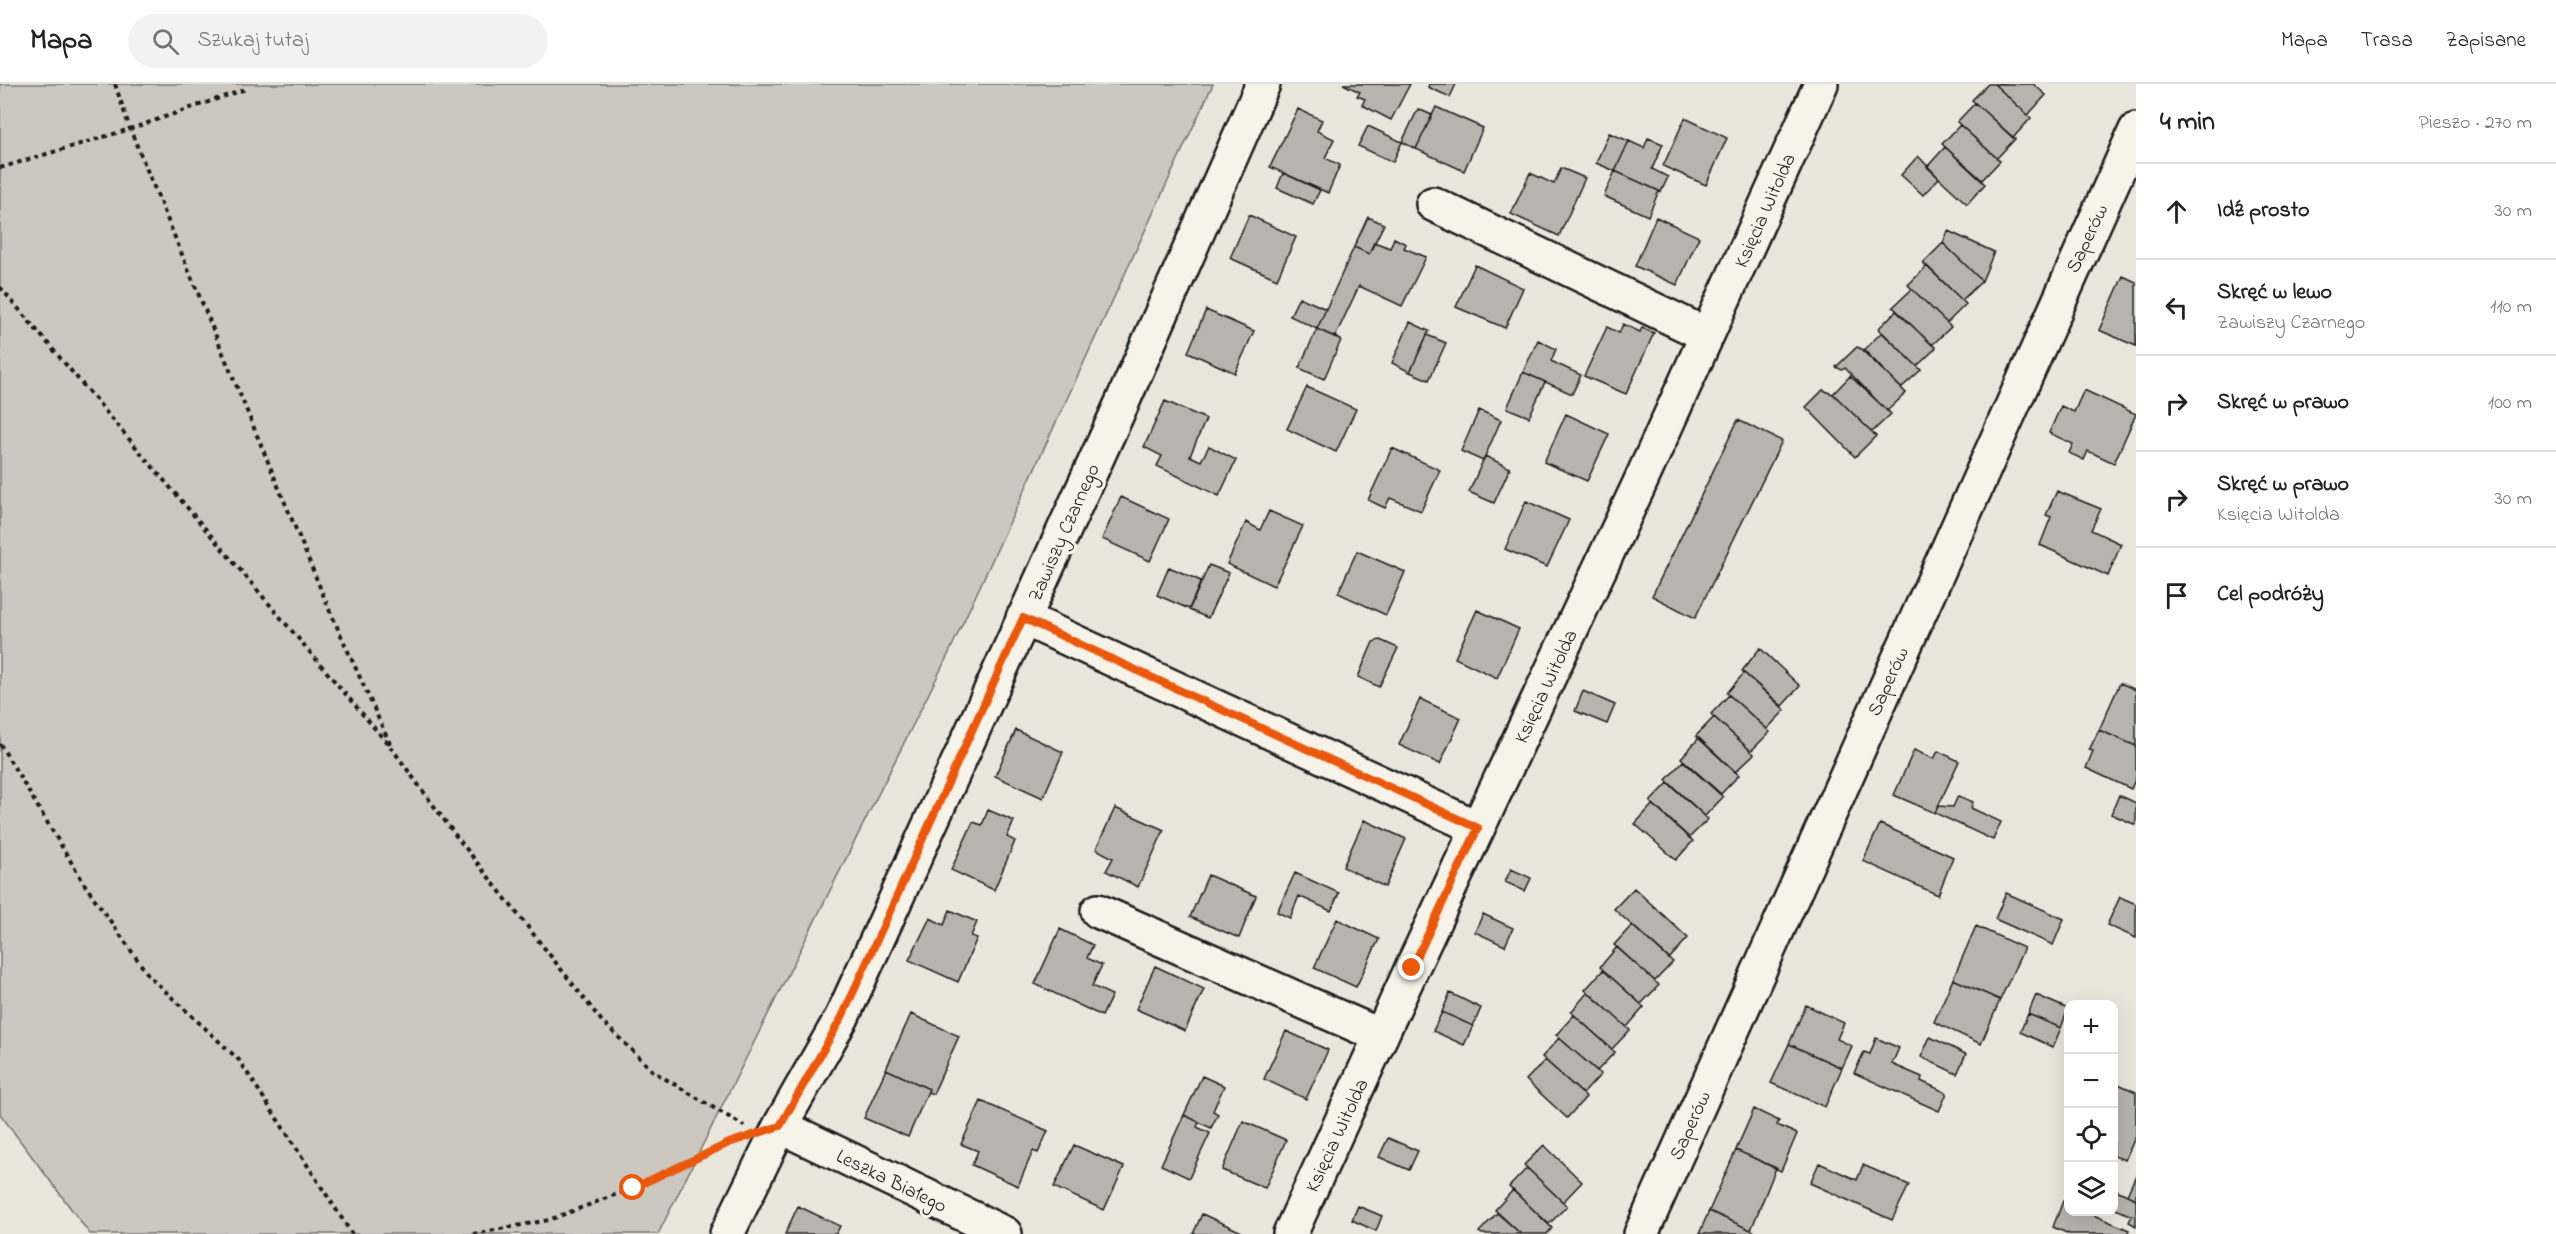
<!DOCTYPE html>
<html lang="pl">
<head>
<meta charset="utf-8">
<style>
  body { margin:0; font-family:"Indie Flower",sans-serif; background:#f2f2f2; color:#222 }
  .controls { position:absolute; right:18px; bottom:18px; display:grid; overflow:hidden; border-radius:12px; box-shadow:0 6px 24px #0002 }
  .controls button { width:54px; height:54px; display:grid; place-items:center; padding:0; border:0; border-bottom:2px solid #e0e0e0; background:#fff; color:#222; font:30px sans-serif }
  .stop { position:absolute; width:18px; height:18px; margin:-14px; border:4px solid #ea580c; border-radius:50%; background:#fff }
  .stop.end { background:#ea580c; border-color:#fff; box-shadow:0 2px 6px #0008 }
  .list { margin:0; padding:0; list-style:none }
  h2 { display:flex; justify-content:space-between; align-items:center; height:78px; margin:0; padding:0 24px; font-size:26px }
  h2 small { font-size:20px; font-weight:400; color:#767676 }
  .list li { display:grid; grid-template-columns:39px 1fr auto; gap:18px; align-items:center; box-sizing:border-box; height:96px; padding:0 24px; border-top:2px solid #e0e0e0 }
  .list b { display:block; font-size:22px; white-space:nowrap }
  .list p { margin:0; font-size:20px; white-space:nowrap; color:#767676 }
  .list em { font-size:20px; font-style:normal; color:#767676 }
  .icon { flex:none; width:33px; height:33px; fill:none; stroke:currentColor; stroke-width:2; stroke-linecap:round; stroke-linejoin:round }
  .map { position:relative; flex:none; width:2136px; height:1150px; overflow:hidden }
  header { display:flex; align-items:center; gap:36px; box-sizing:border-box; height:84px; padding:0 30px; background:#fff; border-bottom:2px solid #e0e0e0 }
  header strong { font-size:28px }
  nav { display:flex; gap:33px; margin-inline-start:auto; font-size:21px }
  .search { width:420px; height:54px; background:#f2f2f2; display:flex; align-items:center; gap:15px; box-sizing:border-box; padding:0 21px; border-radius:33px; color:#767676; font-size:22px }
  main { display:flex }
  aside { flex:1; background:#fff }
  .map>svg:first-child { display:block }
  .green { fill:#ccc8c0; stroke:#74726e; stroke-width:1.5 }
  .building { fill:#b6b4ac; stroke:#1c1c1c; stroke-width:1.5 }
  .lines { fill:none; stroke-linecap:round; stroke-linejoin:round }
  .minor-casing { stroke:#1c1c1c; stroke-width:38 }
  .path { stroke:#1c1c1c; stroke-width:4; stroke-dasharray:4.5 4.5; stroke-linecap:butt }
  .minor { stroke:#f7f3e8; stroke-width:33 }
  .route { stroke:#ea580c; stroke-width:8 }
  .labels { text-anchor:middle; stroke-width:6; stroke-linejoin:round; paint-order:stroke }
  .street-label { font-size:20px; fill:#1c1c1c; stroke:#f7f3e8 }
</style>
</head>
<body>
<header>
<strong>Mapa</strong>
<div class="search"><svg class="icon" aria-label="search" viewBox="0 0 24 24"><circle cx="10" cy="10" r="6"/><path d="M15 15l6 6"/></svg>Szukaj tutaj</div>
<nav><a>Mapa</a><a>Trasa</a><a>Zapisane</a></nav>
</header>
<main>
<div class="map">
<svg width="2136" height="1150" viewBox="0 0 2136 1150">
  <rect width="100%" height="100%" fill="#eae6dc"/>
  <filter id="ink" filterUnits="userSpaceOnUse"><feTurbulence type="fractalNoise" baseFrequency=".0167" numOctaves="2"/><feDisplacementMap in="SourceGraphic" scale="12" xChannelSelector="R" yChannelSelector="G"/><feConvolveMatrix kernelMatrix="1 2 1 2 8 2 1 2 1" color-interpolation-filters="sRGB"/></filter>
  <g filter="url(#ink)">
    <path class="green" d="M 0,0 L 1213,0 L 949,569 L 658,1150 L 90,1150 L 0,1030 Z"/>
    <path class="building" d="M 1343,0 L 1410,0 L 1391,36 L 1362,21 L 1365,15 L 1357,12 L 1360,8 Z
      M 1429,0 L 1456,0 L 1450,13 L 1428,3 Z
      M 1988,0 L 1994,0 L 2031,34 L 2013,54 L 1972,16 Z
      M 1994,0 L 2033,0 L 2046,11 L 2028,31 Z
      M 1975,19 L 2015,55 L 1997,74 L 1957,38 Z
      M 1436,23 L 1483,44 L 1464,87 L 1416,65 Z
      M 1298,25 L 1322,36 L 1317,47 L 1334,55 L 1325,74 L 1340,81 L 1328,109 L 1270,83 Z
      M 1418,25 L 1432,31 L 1416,65 L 1402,58 Z
      M 1685,34 L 1727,54 L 1706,101 L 1663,82 Z
      M 1960,41 L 2000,77 L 1982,96 L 1942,60 Z
      M 1368,42 L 1402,58 L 1393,78 L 1358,62 Z
      M 1609,49 L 1629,57 L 1615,87 L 1596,79 Z
      M 1648,54 L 1663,60 L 1652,85 L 1668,93 L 1661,108 L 1615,87 L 1629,57 L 1644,64 Z
      M 1945,63 L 1985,100 L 1967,120 L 1927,83 Z
      M 1918,72 L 1939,94 L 1923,111 L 1901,91 Z
      M 1561,84 L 1585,94 L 1559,152 L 1511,130 L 1530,89 L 1554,100 Z
      M 1615,87 L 1659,107 L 1648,132 L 1604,112 Z
      M 1283,89 L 1320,106 L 1313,120 L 1277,104 Z
      M 1249,131 L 1296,153 L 1277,195 L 1230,174 Z
      M 1368,133 L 1384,140 L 1369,170 L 1354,163 Z
      M 1656,133 L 1699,153 L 1677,201 L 1635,182 Z
      M 1948,147 L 1994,168 L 1982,197 L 1943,159 Z
      M 1394,154 L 1406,160 L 1404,164 L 1426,173 L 1402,222 L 1359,202 L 1335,253 L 1317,245 L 1354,163 L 1369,170 L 1374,158 L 1390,164 Z
      M 1943,159 L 1982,197 L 1962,216 L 1923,179 Z
      M 1475,181 L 1523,204 L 1505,244 L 1456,223 Z
      M 1927,182 L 1966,220 L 1947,239 L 1908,201 Z
      M 2123,192 L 2136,198 L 2136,262 L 2099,246 Z
      M 1912,205 L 1951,243 L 1932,261 L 1893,223 Z
      M 1299,213 L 1326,225 L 1317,245 L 1290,232 Z
      M 1206,226 L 1254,247 L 1235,289 L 1188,268 Z
      M 1896,227 L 1936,264 L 1917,282 L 1878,245 Z
      M 1410,238 L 1429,247 L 1410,288 L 1392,279 Z
      M 1623,240 L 1640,248 L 1642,244 L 1654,249 L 1626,310 L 1584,292 L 1607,243 L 1619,249 Z
      M 1317,245 L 1341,256 L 1324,295 L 1299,284 Z
      M 1882,248 L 1921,286 L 1901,304 L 1863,267 Z
      M 1427,251 L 1446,259 L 1429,296 L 1410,288 Z
      M 1538,256 L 1556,265 L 1551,277 L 1581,291 L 1572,310 L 1523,288 Z
      M 1857,263 L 1864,266 L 1906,309 L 1887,327 L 1845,284 L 1842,286 L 1836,283 Z
      M 1523,288 L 1545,298 L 1529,333 L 1507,324 Z
      M 1850,292 L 1891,330 L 1872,348 L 1833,310 Z
      M 1307,303 L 1356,325 L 1336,368 L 1287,345 Z
      M 1823,306 L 1833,310 L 1876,352 L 1855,373 L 1806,323 Z
      M 2084,306 L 2136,330 L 2114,379 L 2088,367 L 2084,376 L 2069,369 L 2073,360 L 2049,349 L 2061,322 L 2074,328 Z
      M 1165,317 L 1206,335 L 1190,372 L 1201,377 L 1209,362 L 1236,376 L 1219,412 L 1157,382 L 1162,372 L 1144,363 Z
      M 1479,326 L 1501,336 L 1483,377 L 1461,367 Z
      M 1566,330 L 1609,350 L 1587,397 L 1544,378 Z
      M 1738,336 L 1782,357 L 1695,534 L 1652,512 Z
      M 1392,364 L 1440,386 L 1421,427 L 1390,414 L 1385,424 L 1368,416 Z
      M 1485,372 L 1510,384 L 1494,419 L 1469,408 Z
      M 2057,407 L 2101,425 L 2091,446 L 2121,460 L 2108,492 L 2040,461 L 2051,433 L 2046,431 Z
      M 1121,413 L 1169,435 L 1150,477 L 1102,455 Z
      M 1526,417 L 1569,436 L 1547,483 L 1505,465 Z
      M 1269,427 L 1303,442 L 1274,502 L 1227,480 L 1246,438 L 1260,446 Z
      M 1357,467 L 1405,488 L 1386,531 L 1338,509 Z
      M 1209,481 L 1229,489 L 1208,534 L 1189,526 Z
      M 1169,483 L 1201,497 L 1189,525 L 1157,511 Z
      M 1477,526 L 1519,545 L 1497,594 L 1455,574 Z
      M 1380,556 L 1398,564 L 1379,603 L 1358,593 L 1373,558 Z
      M 1760,564 L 1800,602 L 1782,622 L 1742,587 Z
      M 1744,589 L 1785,626 L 1767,645 L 1727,609 Z
      M 2120,599 L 2136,606 L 2136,662 L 2099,646 Z
      M 1583,607 L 1615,621 L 1607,640 L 1575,627 Z
      M 1729,611 L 1770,648 L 1751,667 L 1711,630 Z
      M 1420,615 L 1461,634 L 1440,680 L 1399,661 Z
      M 1714,633 L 1754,670 L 1735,688 L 1696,652 Z
      M 1016,646 L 1063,668 L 1043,714 L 995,692 Z
      M 2099,646 L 2136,662 L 2136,693 L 2131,705 L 2086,684 L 2093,667 L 2089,666 Z
      M 1699,654 L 1739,691 L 1721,710 L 1681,674 Z
      M 1914,666 L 1934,675 L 1938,667 L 1959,677 L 1935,729 L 1894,711 Z
      M 1683,677 L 1723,713 L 1705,732 L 1666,696 Z
      M 1668,699 L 1708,735 L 1689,754 L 1650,718 Z
      M 2119,711 L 2136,719 L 2136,741 L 2111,730 Z
      M 1958,712 L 1973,718 L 1971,724 L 2001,738 L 1993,756 L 1935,729 L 1938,722 L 1953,723 Z
      M 1653,720 L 1693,757 L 1676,776 L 1635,740 Z
      M 1115,724 L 1164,746 L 1138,803 L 1106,787 L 1113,774 L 1096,765 Z
      M 988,726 L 1014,737 L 1007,753 L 1015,757 L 994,806 L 951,786 L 973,738 L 982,741 Z
      M 1364,736 L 1406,755 L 1385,803 L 1343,783 Z
      M 1880,740 L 1953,773 L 1938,811 L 1863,777 Z
      M 1511,785 L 1531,794 L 1525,807 L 1505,798 Z
      M 1295,789 L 1339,809 L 1331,827 L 1299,812 L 1290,834 L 1277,828 Z
      M 1208,791 L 1256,812 L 1239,854 L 1190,833 Z
      M 1634,804 L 1688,854 L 1669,875 L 1614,825 Z
      M 2006,809 L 2064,835 L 2053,861 L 1995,835 Z
      M 2120,813 L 2136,820 L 2136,854 L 2107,841 Z
      M 950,826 L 977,838 L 971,852 L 977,854 L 958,898 L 909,876 L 930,834 L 944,841 Z
      M 1483,830 L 1513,844 L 1505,862 L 1475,848 Z
      M 1337,835 L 1379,855 L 1356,903 L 1314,884 Z
      M 1632,841 L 1673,878 L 1655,897 L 1614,861 Z
      M 1976,842 L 2024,864 L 2000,916 L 1953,895 Z
      M 1060,845 L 1093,861 L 1087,874 L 1102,881 L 1092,902 L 1112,911 L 1102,932 L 1035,900 Z
      M 1617,863 L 1659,901 L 1641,920 L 1600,883 Z
      M 1155,882 L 1204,905 L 1185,947 L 1136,925 Z
      M 1603,886 L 1644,923 L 1627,943 L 1585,906 Z
      M 1953,895 L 2000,916 L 1981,960 L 1934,938 Z
      M 1588,908 L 1630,946 L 1612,965 L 1571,928 Z
      M 1450,909 L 1481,924 L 1473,942 L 1442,928 Z
      M 2036,911 L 2068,925 L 2061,944 L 2028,930 Z
      M 1806,921 L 1844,939 L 1837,955 L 1852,962 L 1842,984 L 1789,960 Z
      M 1442,928 L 1473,942 L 1464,961 L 1433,947 Z
      M 911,930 L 959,952 L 933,1010 L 928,1008 L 929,1005 L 886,985 Z
      M 2028,930 L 2061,944 L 2053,963 L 2020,948 Z
      M 1574,931 L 1615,968 L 1597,987 L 1556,951 Z
      M 1286,947 L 1328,966 L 1306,1015 L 1264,995 Z
      M 1930,953 L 1966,970 L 1957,990 L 1921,973 Z
      M 1559,954 L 1601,990 L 1583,1010 L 1542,973 Z
      M 1876,954 L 1899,964 L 1892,980 L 1922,993 L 1921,997 L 1947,1009 L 1939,1027 L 1854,989 L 1864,968 L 1870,970 Z
      M 1789,960 L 1842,984 L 1825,1023 L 1771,999 Z
      M 1545,976 L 1586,1013 L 1567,1034 L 1526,996 Z
      M 886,985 L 929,1005 L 908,1053 L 864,1034 Z
      M 1202,992 L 1224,1002 L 1213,1027 L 1218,1030 L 1211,1044 L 1184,1031 Z
      M 2114,998 L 2136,1008 L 2136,1051 L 2125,1076 L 2114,1072 Z
      M 981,1017 L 1048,1047 L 1038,1069 L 1033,1067 L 1018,1102 L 972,1081 L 978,1067 L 961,1060 Z
      M 1754,1025 L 1779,1037 L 1777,1041 L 1797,1050 L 1781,1087 L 1736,1066 Z
      M 1184,1031 L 1199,1038 L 1197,1043 L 1210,1049 L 1189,1094 L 1161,1081 Z
      M 1243,1037 L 1286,1056 L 1265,1104 L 1222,1086 Z
      M 1388,1054 L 1418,1067 L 1409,1086 L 1379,1073 Z
      M 1074,1061 L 1124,1083 L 1104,1126 L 1054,1103 Z
      M 1544,1061 L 1582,1098 L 1563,1118 L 1524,1081 Z
      M 1736,1066 L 1776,1084 L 1751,1146 L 1709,1127 Z
      M 1819,1079 L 1857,1096 L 1863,1081 L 1909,1101 L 1892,1136 L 1810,1099 Z
      M 1527,1084 L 1567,1122 L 1549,1140 L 1509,1103 Z
      M 2136,1091 L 2136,1115 L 2127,1111 Z
      M 2114,1105 L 2136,1115 L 2136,1142 L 2129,1138 L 2132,1132 L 2114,1124 Z
      M 1513,1106 L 1552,1144 L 1547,1150 L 1521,1150 L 1495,1126 Z
      M 2063,1117 L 2068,1120 L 2068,1128 L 2086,1128 L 2129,1146 L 2127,1150 L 2069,1150 L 2053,1143 Z
      M 798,1122 L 840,1142 L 836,1150 L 785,1150 Z
      M 1358,1122 L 1382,1132 L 1376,1147 L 1352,1136 Z
      M 1709,1127 L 1751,1146 L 1759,1150 L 1699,1150 Z
      M 1497,1129 L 1521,1150 L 1482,1150 L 1479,1148 Z
      M 1202,1130 L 1244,1149 L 1243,1150 L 1193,1150 Z"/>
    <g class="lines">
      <defs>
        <path id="minor" d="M 1433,120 L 1707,251
          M 1023,534 L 1478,744
          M 1098,827 L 1381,952
          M 780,1042 L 1005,1150
          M 727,1150 L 780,1042 L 842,933 L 1122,319 L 1263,0
          M 1290,1150 L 1412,884 L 1639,401 L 1821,0
          M 1641,1150 L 2136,46"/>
      </defs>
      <use href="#minor" class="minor-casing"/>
      <path class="path" d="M 115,0 L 130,45 L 329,525 L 390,660
        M 0,84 L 130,45 L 246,5
        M 0,203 L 393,666 L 453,748 L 601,936 L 654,988 L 744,1042
        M 0,660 L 85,801 L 149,892 L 239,976 L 352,1150
        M 473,1150 L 549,1136 L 633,1104 L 734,1057"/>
      <use href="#minor" class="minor"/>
    </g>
  </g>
  <g class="lines" filter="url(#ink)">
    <path class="route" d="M 633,1104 L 729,1059 L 780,1042 L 842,933 L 1023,534 L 1478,744 L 1412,884"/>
  </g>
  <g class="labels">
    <g class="street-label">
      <text transform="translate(1764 126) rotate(-66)" y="7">Księcia Witolda</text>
      <text transform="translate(2086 154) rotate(-65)" y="7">Saperów</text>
      <text transform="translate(1063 448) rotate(-66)" y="7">Zawiszy Czarnego</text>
      <text transform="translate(1887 597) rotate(-66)" y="7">Saperów</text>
      <text transform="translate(1545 602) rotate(-65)" y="7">Księcia Witolda</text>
      <text transform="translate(1689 1041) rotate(-66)" y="7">Saperów</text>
      <text transform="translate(1336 1051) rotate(-65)" y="7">Księcia Witolda</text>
      <text transform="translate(892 1096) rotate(26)" y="7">Leszka Białego</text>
    </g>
  </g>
</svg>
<div class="controls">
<button>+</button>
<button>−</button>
<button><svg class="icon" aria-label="locate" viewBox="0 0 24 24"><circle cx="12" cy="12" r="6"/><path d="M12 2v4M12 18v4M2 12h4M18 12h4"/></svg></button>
<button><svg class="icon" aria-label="layers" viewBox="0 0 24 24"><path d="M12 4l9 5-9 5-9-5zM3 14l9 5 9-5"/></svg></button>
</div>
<div class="stop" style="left:633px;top:1104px"></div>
<div class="stop end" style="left:1412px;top:884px"></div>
</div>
<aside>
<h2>4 min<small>Pieszo · 270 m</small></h2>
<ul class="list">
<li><svg class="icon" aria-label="ahead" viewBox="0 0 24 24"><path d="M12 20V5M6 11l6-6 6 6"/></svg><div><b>Idź prosto</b></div><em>30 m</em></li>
<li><svg class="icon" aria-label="left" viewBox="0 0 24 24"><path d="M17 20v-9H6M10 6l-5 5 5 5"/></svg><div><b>Skręć w lewo</b><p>Zawiszy Czarnego</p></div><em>110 m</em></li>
<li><svg class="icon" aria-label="right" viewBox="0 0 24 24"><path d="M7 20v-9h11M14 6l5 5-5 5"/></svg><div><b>Skręć w prawo</b></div><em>100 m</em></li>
<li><svg class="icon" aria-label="right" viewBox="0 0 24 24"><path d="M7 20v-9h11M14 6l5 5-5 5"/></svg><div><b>Skręć w prawo</b><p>Księcia Witolda</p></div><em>30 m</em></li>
<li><svg class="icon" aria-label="arrive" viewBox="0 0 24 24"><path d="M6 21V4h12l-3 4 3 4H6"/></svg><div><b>Cel podróży</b></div></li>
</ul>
</aside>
</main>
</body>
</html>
